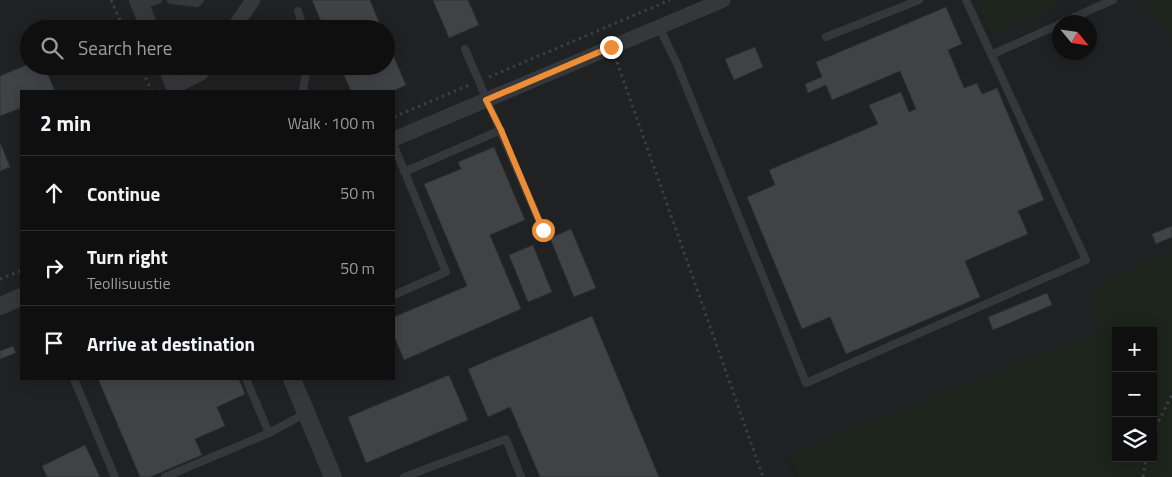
<!DOCTYPE html>
<html lang="en">
<head>
<meta charset="utf-8">
<style>
  body { margin:0; font-family:"Titillium Web",sans-serif; background:#181819; color:#f1f3f6 }
  .controls { position:absolute; right:15px; bottom:15px; display:grid; overflow:hidden; border-radius:0px; box-shadow:0 2px 12px #0003 }
  .controls button { width:45px; height:45px; display:grid; place-items:center; padding:0; border:0; border-bottom:1px solid #2f2f30; background:#0f0f10; color:#f1f3f6; font:25px sans-serif }
  .compass { position:absolute; left:1052px; top:15px; width:45px; height:45px; border-radius:50%; background:#0f0f10; box-shadow:0 2px 12px #0003; rotate:119deg }
  .stop { position:absolute; width:15px; height:15px; margin:-11px; border:4px solid #ed8d35; border-radius:50%; background:#fff }
  .stop.end { background:#ed8d35; border-color:#fff; box-shadow:0 1px 5px #0008 }
  .list { margin:0; padding:0; list-style:none }
  h2 { display:flex; justify-content:space-between; align-items:center; height:65px; margin:0; padding:0 20px; font-size:21px }
  h2 small { font-size:16px; font-weight:400; color:#9b9c9f }
  .list li { display:grid; grid-template-columns:32px 1fr auto; gap:15px; align-items:center; box-sizing:border-box; height:75px; padding:0 20px; border-top:1px solid #2f2f30 }
  .list b { display:block; font-size:19px; white-space:nowrap }
  .list p { margin:0; font-size:16px; white-space:nowrap; color:#9b9c9f }
  .list em { font-size:16px; font-style:normal; color:#9b9c9f }
  .icon { flex:none; width:28px; height:28px; fill:none; stroke:currentColor; stroke-width:2; stroke-linecap:round; stroke-linejoin:round }
  .map { position:relative; flex:none; width:1172px; height:477px; overflow:hidden }
  .search { position:absolute; background:#0f0f10; box-shadow:0 2px 12px #0003; left:20px; top:20px; width:375px; height:55px; display:flex; align-items:center; gap:12px; box-sizing:border-box; padding:0 18px; border-radius:28px; color:#9b9c9f; font-size:19px }
  .panel { position:absolute; background:#0f0f10; box-shadow:0 2px 12px #0003; left:20px; top:90px; width:375px; height:290px; border-radius:0px }
  .map>svg:first-child { display:block }
  .built { fill:#202123; fill-rule:evenodd }
  .green { fill:#1d241c; fill-rule:evenodd }
  .building { fill:#404346; stroke:#2e2f32 }
  .lines { fill:none; stroke-linecap:round; stroke-linejoin:round }
  .path { stroke:#3b3e42; stroke-width:3; stroke-dasharray:2.5 4; stroke-linecap:butt }
  .service { stroke:#35373b; stroke-width:8 }
  .minor { stroke:#35373b; stroke-width:15 }
  .tertiary { stroke:#35373b; stroke-width:18 }
  .route { stroke:#ed8d35; stroke-width:6 }
</style>
</head>
<body>
<div class="map">
<svg width="1172" height="477" viewBox="0 0 1172 477">
  <rect width="100%" height="100%" fill="#141416"/>
  <path class="built" d="M 0,0 L 1172,0 L 1172,302 L 788,456 L 796,477 L 0,477 ZM 1060,22 L 1090,22 L 1090,52 L 1060,52 ZM 29,29 L 386,29 L 386,66 L 29,66 ZM 21,91 L 394,91 L 394,379 L 21,379 Z"/>
  <path class="green" d="M 977,0 L 1057,0 L 1058,3 L 990,35 Z
    M 1145,0 L 1172,0 L 1172,35 L 1149,9 Z
    M 1172,253 L 1172,477 L 796,477 L 788,455 L 1101,330 L 1088,300 L 1106,280 ZM 1116,331 L 1153,331 L 1153,458 L 1116,458 Z"/>
  <path class="building" d="M 312,0 L 370,0 L 382,29 L 324,29 Z
    M 433,0 L 468,0 L 479,25 L 449,38 Z
    M 946,7 L 962,44 L 948,50 L 964,88 L 977,83 L 982,94 L 997,88 L 1044,200 L 1018,211 L 1028,234 L 965,261 L 980,297 L 846,354 L 830,317 L 802,329 L 747,197 L 775,185 L 769,170 L 878,124 L 869,105 L 901,92 L 909,112 L 916,109 L 900,71 L 832,100 L 826,85 L 808,93 L 805,84 L 822,77 L 816,62 Z
    M 386,39 L 406,85 L 393,91 L 351,91 L 340,66 L 386,66 Z
    M 755,47 L 763,67 L 734,80 L 725,59 Z
    M 29,64 L 29,66 L 44,66 L 55,91 L 21,91 L 21,108 L 0,116 L 0,76 Z
    M 0,142 L 10,167 L 0,171 Z
    M 494,147 L 525,220 L 490,235 L 521,309 L 404,360 L 394,336 L 394,317 L 467,286 L 424,184 L 461,169 L 458,162 Z
    M 1172,226 L 1172,237 L 1156,244 L 1152,234 Z
    M 571,229 L 596,288 L 574,297 L 550,238 Z
    M 533,245 L 552,292 L 528,302 L 509,255 Z
    M 1047,293 L 1052,305 L 993,330 L 988,317 Z
    M 592,316 L 659,477 L 540,477 L 510,407 L 488,417 L 468,369 Z
    M 13,346 L 16,353 L 0,359 L 0,351 Z
    M 449,375 L 468,420 L 366,463 L 348,417 Z
    M 98,379 L 239,379 L 245,394 L 217,407 L 225,426 L 195,439 L 202,455 L 150,477 L 140,477 Z
    M 85,445 L 100,477 L 47,477 L 42,466 Z"/>
  <g class="lines">
    <path class="path" d="M 111,0 L 124,29
      M 617,62 L 763,477
      M 140,66 L 152,91
      M 489,77 L 670,0
      M 394,117 L 469,85
      M 0,279 L 21,271
      M 1153,433 L 1172,394
      M 1143,477 L 1146,458"/>
    <path class="service" d="M 171,0 L 197,3 L 200,0
      M 141,6 L 158,0
      M 298,11 L 304,29
      M 1063,22 L 1113,0
      M 659,27 L 677,64 L 806,383 L 1086,260 L 966,0
      M 826,37 L 919,0
      M 465,49 L 543,230
      M 991,55 L 1060,24
      M 303,91 L 307,66
      M 394,146 L 446,272 L 394,295
      M 404,172 L 501,130
      M 74,379 L 115,477
      M 246,379 L 269,433
      M 165,477 L 269,433 L 306,413
      M 404,477 L 506,439 L 521,477"/>
    <path class="minor" d="M 233,29 L 253,0
      M 175,86 L 201,73 L 206,66
      M 394,139 L 723,0"/>
    <path class="tertiary" d="M 138,0 L 150,29
      M 166,66 L 177,91
      M 0,306 L 21,297
      M 292,379 L 333,477"/>
  </g>
  <g class="lines">
    <path class="route" d="M 543,230 L 501,130 L 486,100 L 611,47"/>
  </g>
</svg>
<div class="controls">
<button>+</button>
<button>−</button>
<button><svg class="icon" aria-label="layers" viewBox="0 0 24 24"><path d="M12 4l9 5-9 5-9-5zM3 14l9 5 9-5"/></svg></button>
</div>
<svg class="compass" viewBox="-18 -18 36 36"><path d="M0-13l5 13h-10z" fill="#e53935"/><path d="M0 13l5-13h-10z" fill="#9b9c9f"/></svg>
<div class="stop" style="left:543px;top:230px"></div>
<div class="stop end" style="left:611px;top:47px"></div>
<div class="search"><svg class="icon" aria-label="search" viewBox="0 0 24 24"><circle cx="10" cy="10" r="6"/><path d="M15 15l6 6"/></svg>Search here</div>
<section class="panel">
<h2>2 min<small>Walk · 100 m</small></h2>
<ul class="list">
<li><svg class="icon" aria-label="ahead" viewBox="0 0 24 24"><path d="M12 20V5M6 11l6-6 6 6"/></svg><div><b>Continue</b></div><em>50 m</em></li>
<li><svg class="icon" aria-label="right" viewBox="0 0 24 24"><path d="M7 20v-9h11M14 6l5 5-5 5"/></svg><div><b>Turn right</b><p>Teollisuustie</p></div><em>50 m</em></li>
<li><svg class="icon" aria-label="arrive" viewBox="0 0 24 24"><path d="M6 21V4h12l-3 4 3 4H6"/></svg><div><b>Arrive at destination</b></div></li>
</ul>
</section>
</div>
</body>
</html>
